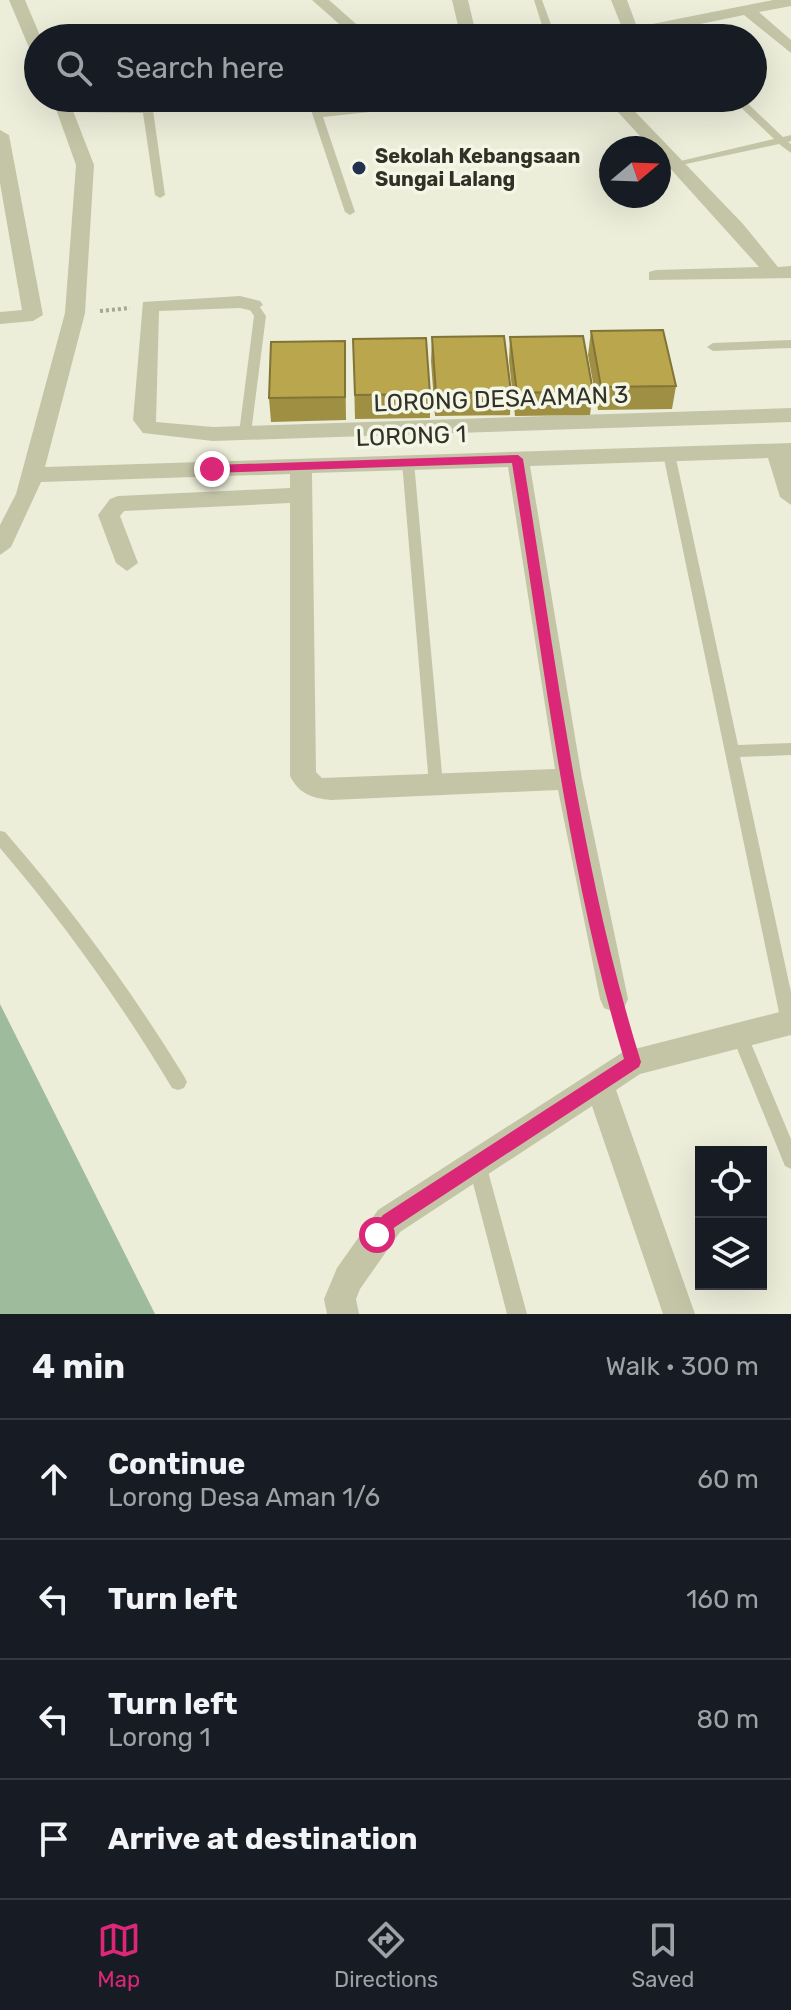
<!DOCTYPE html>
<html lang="en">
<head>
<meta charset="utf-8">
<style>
  body { margin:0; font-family:Rubik,sans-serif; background:#20242c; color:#f1f3f6 }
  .controls { position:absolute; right:24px; bottom:24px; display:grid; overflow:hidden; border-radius:0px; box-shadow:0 8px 32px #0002 }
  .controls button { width:72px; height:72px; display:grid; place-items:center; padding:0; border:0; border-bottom:2px solid #363941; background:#171b24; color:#f1f3f6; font:40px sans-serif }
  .compass { position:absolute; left:599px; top:136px; width:72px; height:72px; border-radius:50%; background:#171b24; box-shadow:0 8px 32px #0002; rotate:71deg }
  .stop { position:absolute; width:24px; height:24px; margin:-18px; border:6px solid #db2777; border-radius:50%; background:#fff }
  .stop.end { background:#db2777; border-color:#fff; box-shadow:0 2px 8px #0008 }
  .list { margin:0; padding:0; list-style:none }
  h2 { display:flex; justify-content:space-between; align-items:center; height:104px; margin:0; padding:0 32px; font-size:34px }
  h2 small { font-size:26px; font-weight:400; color:#9ea1a6 }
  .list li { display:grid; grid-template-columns:52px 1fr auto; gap:24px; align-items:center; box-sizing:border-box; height:120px; padding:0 32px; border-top:2px solid #363941 }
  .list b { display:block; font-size:30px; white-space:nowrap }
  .list p { margin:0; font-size:26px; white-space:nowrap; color:#9ea1a6 }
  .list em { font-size:26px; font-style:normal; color:#9ea1a6 }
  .icon { flex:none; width:44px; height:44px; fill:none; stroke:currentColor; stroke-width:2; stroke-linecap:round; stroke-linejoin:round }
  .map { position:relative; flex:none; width:791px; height:1314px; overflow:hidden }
  .search { position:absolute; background:#171b24; box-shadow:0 8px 32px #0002; left:24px; right:24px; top:24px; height:88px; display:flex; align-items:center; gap:20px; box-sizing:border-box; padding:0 28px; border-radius:44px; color:#9ea1a6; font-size:30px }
  .sheet { height:584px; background:#171b24 }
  nav { display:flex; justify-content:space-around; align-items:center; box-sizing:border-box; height:112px; border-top:2px solid #363941; background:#171b24; font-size:22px; color:#9ea1a6 }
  nav a { display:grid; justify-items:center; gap:4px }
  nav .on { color:#db2777 }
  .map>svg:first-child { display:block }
  .green { fill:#9ebb9b }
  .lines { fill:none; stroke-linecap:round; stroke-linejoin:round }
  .path { stroke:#a8a88c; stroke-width:4; stroke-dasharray:3 3; stroke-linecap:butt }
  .lane { fill:#c4c5a7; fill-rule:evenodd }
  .street { fill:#c4c5a7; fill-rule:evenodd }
  .wall { fill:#9f8f42 }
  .building { fill:#b9a64d; stroke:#827436; stroke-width:2 }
  .route { fill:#db2777 }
  .poi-dot { fill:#21314f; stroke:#f4f7e5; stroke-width:3 }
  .labels { text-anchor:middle; stroke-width:7; stroke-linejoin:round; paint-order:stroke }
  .far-poi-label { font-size:20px; font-weight:bold; fill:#323127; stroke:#f4f7e5; text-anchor:start }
  .street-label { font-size:24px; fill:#323127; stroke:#f4f7e5 }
</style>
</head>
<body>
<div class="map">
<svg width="791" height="1314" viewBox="0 0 791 1314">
  <rect width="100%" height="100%" fill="#eceeda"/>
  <path class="green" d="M 0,1004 L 155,1314 L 0,1314 Z"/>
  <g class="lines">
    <path class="path" d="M 100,311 L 130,308"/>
    <path class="lane" d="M 534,0 L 542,0 L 556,38 L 546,38 Z
      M 657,24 L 663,24 L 677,38 L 667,38 L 657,28 Z
      M 151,98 L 161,98 L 153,110 L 165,195 L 160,198 L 155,195 L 143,113 L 65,112 L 60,109 L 65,106 L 145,107 Z
      M 307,98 L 317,98 L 321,112 L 445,98 L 456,98 L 458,100 L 453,103 L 323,117 L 355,212 L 350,215 L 345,212 Z
      M 731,98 L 742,98 L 783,137 L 791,135 L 791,141 L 788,142 L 791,144 L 791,153 L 779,144 L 672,167 L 672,163 L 774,139 Z
      M 253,302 L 257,303 L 266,316 L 251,433 L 245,437 L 239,433 L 254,316 L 247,305 Z
      M 791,340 L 791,348 L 713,351 L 707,347 L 713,343 Z
      M 669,450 L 675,454 L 738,745 L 791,743 L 791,755 L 740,757 L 791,992 L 791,1029 L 789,1030 L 783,1027 L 781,1022 L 663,454 Z
      M 408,458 L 414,462 L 443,785 L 441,789 L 436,791 L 431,789 L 429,785 L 402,462 Z
      M 0,831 L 5,832 C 72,909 131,990 184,1076 L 187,1082 L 184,1088 L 178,1090 L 172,1088 C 121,1003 64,923 0,848 Z
      M 739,1026 L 745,1029 L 791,1139 L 791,1169 L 785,1166 L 731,1034 L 733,1029 Z
      M 477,1155 L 483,1158 L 486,1164 L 527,1314 L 507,1314 L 468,1164 L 471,1158 Z"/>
    <path class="street" d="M 9,0 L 25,0 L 41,38 L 38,38 L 38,55 L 30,50 Z
      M 312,0 L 329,0 L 372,38 L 355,38 Z
      M 452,0 L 468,0 L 477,38 L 461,38 Z
      M 611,0 L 627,0 L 637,27 L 773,0 L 791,0 L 791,6 L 759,12 L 791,40 L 791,53 L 744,15 L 632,38 L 601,38 L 623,30 Z
      M 52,98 L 68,98 L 94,165 L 85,313 L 45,467 L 791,443 L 791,505 L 780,497 L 768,458 L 530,466 L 582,779 L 628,999 L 624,1008 L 614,1012 L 604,1008 L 600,999 L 558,790 L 331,800 C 312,798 299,794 290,776 L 290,503 L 124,511 L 120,516 L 138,563 L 127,571 L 116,563 L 98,515 L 110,499 L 118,496 L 290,488 L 290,474 L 41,482 L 11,547 L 0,555 L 0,525 L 16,494 L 65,313 L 76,165 ZM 508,467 L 555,769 L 322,778 L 316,772 L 312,473 Z
      M 605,98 L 622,98 L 743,224 L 778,267 L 791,266 L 791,278 L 649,280 L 649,272 L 656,270 L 759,267 L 659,156 L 659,148 L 651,148 Z
      M 0,130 L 9,135 L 43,315 L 33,321 L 0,324 L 0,312 L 22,310 L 0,183 Z
      M 240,296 L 260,301 L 263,305 L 253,311 L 240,308 L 159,311 L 156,422 L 213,427 L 791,408 L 791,422 L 213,441 L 143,433 L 133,420 L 143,302 Z
      M 791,1009 L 791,1035 L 640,1074 L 616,1090 L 695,1314 L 663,1314 L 592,1106 L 400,1232 L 360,1289 L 356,1299 L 359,1314 L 327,1314 L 324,1299 L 337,1268 L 378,1210 L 623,1052 Z"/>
  </g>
  <path class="wall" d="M 591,331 L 676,386 L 672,409 L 598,410 L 588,355 Z
    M 432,337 L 511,392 L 510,415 L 435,416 L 431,361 Z
    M 510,337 L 593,391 L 590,415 L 515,416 L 509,361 Z
    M 353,339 L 430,394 L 430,418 L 355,419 Z
    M 345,341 L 346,420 L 271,422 L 269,398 Z"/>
  <path class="building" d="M 663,330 L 676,386 L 601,387 L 591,331 Z
    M 504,336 L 511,392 L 436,393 L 432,337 Z
    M 583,336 L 593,391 L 517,393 L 510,337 Z
    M 426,338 L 430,394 L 355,395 L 353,339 Z
    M 345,341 L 345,397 L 269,398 L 271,342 Z"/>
  <path class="route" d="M 518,455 L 523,459 C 556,660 580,867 641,1062 L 639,1067 L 395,1227 L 377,1243 L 368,1235 L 383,1215 L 624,1059 C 566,866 544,661 512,463 L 212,473 L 207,469 L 212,465 Z"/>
  <circle class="poi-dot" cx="359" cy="168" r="8"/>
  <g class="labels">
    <g class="far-poi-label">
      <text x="375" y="163">Sekolah Kebangsaan<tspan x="375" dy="23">Sungai Lalang</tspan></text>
    </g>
    <g class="street-label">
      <text transform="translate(501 399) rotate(-2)" y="8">LORONG DESA AMAN 3</text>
      <text transform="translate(411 436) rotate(-2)" y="8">LORONG 1</text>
    </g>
  </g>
</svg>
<div class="controls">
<button><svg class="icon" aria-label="locate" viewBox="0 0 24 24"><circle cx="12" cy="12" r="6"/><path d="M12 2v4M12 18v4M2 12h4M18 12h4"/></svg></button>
<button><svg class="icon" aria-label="layers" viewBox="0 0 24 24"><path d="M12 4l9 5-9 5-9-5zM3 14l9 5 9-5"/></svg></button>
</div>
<svg class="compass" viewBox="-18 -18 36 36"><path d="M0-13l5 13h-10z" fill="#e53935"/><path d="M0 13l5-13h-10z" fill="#9ea1a6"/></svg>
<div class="stop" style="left:377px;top:1235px"></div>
<div class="stop end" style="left:212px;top:469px"></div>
<div class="search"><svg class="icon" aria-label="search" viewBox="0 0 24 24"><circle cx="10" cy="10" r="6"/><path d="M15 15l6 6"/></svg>Search here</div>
</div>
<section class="sheet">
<h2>4 min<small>Walk · 300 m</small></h2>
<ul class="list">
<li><svg class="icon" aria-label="ahead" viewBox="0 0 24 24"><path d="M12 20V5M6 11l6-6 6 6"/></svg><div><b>Continue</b><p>Lorong Desa Aman 1/6</p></div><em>60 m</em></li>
<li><svg class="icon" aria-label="left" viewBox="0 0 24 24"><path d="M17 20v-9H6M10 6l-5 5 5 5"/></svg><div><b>Turn left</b></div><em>160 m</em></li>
<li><svg class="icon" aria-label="left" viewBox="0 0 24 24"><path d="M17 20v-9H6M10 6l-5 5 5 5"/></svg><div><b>Turn left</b><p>Lorong 1</p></div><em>80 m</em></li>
<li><svg class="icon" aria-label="arrive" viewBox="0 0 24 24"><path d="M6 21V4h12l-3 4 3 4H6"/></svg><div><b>Arrive at destination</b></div></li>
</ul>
</section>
<nav>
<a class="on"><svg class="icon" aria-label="map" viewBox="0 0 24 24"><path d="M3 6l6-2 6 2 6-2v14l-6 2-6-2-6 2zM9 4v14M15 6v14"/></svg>Map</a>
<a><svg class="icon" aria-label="directions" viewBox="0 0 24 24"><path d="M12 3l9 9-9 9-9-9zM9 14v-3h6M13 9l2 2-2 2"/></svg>Directions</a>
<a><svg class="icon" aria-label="saved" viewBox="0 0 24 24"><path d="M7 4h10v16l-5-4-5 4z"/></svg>Saved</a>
</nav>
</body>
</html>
